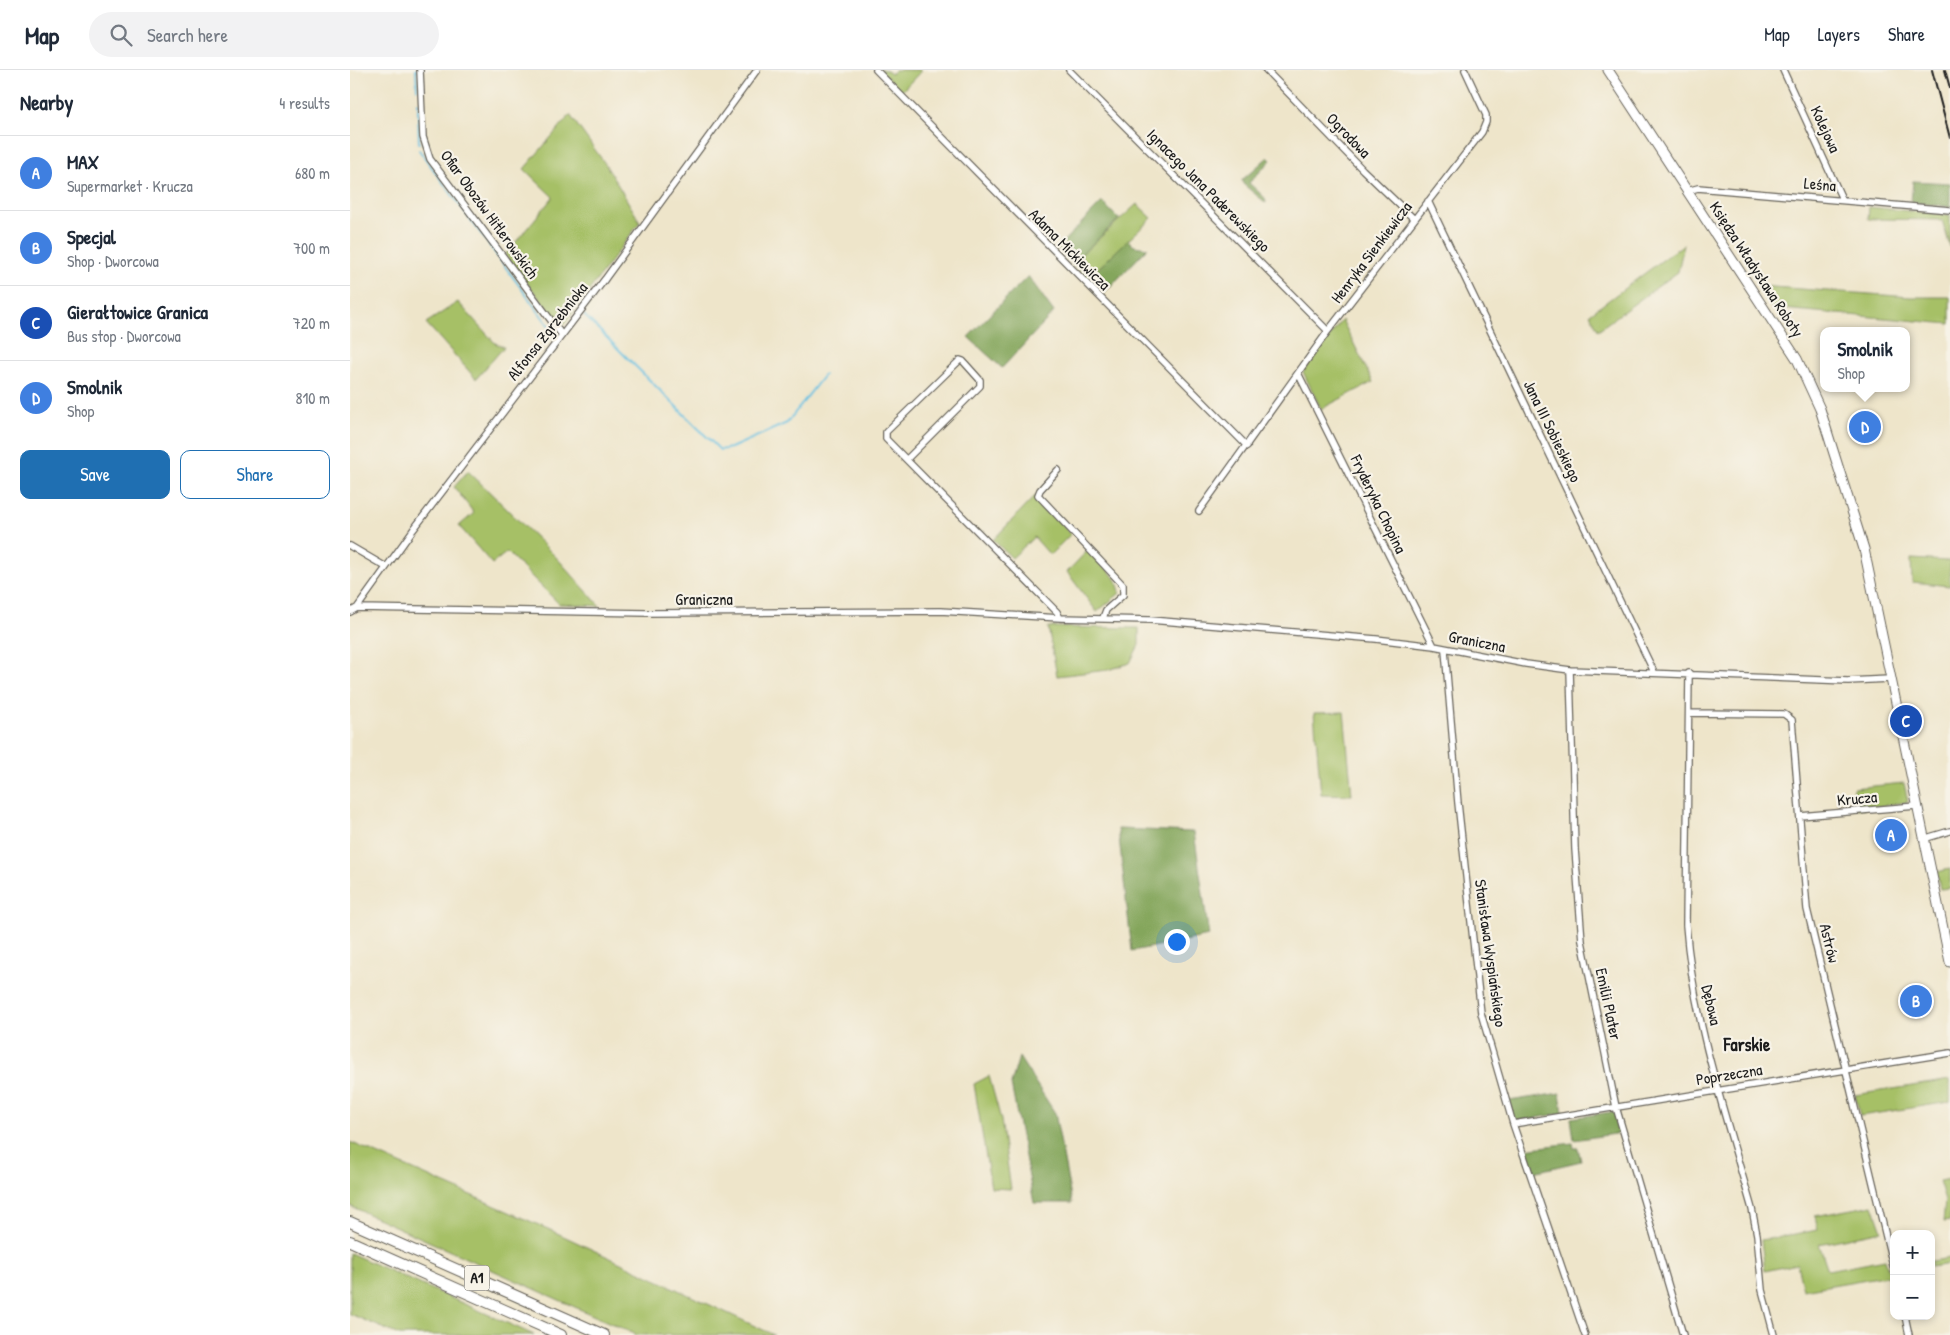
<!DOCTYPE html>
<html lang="en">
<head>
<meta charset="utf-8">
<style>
  body { margin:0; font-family:"Patrick Hand",sans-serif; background:#f2f2f3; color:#1f2937 }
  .controls { position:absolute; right:15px; bottom:15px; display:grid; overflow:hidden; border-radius:10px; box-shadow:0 2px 8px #0003 }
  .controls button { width:45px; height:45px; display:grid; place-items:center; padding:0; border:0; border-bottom:1px solid #e0e1e3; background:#fff; color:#1f2937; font:25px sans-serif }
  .you { position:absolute; left:826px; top:871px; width:18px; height:18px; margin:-12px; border:4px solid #fff; border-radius:50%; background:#1a73e8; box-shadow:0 0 0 8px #1a73e833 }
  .badge { display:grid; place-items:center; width:32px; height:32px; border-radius:50%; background:#1f6fb2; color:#fff; font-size:16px; font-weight:700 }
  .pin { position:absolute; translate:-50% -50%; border:2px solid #fff; box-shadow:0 1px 5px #0006 }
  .popup { position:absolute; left:1470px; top:257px; width:90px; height:65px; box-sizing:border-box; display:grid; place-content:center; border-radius:10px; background:#fff; filter:drop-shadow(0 1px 4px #0005); font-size:16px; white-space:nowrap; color:#747a83 }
  .popup b { font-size:19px; color:#1f2937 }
  .popup::after { content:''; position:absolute; left:50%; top:100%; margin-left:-10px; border:10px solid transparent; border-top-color:#fff }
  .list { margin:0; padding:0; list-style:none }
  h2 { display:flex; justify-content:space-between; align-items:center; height:65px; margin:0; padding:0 20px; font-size:21px }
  h2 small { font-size:16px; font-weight:400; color:#747a83 }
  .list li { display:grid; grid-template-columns:32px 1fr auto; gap:15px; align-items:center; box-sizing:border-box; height:75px; padding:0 20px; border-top:1px solid #e0e1e3 }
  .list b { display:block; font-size:19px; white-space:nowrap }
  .list p { margin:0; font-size:16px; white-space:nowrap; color:#747a83 }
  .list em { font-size:16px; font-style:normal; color:#747a83 }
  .actions { display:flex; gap:10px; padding:15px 20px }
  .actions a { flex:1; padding:11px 0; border:1px solid #1f6fb2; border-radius:10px; text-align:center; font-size:18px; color:#1f6fb2 }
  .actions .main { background:#1f6fb2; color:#fff }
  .icon { flex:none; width:28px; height:28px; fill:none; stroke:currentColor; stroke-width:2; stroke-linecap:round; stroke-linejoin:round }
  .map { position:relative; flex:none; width:1600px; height:1265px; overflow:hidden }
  header { display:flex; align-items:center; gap:30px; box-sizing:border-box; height:70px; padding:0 25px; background:#fff; border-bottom:1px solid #e0e1e3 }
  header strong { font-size:24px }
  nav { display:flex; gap:28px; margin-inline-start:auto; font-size:18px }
  .search { width:350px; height:45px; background:#f2f2f3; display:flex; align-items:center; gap:12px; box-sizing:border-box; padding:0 18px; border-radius:28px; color:#747a83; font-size:19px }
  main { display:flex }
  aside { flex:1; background:#fff }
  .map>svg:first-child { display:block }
  .green { fill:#a6c066; stroke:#616e41 }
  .forest { fill:#84a65b; stroke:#50613c }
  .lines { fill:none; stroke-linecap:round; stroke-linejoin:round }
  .stream { stroke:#64c0e2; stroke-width:2 }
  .street-casing { stroke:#666259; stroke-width:8 }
  .secondary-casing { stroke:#666259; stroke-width:11 }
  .highway-casing { stroke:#666259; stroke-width:12 }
  .street { stroke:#fff; stroke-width:5.5 }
  .secondary { stroke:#fff; stroke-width:9 }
  .highway { stroke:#fff; stroke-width:10 }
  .rail { stroke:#1c1c1c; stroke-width:2 }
  .labels { text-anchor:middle; stroke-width:4.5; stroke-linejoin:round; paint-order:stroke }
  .shield { fill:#f7f3e8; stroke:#5e5c59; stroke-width:1 }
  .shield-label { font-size:15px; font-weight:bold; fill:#1c1c1c }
  .street-label { font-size:16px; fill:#1c1c1c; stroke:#f7f3e8 }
  .neighbourhood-label { font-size:18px; font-weight:bold; fill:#1c1c1c; stroke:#f7f3e8 }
</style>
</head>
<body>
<header>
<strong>Map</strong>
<div class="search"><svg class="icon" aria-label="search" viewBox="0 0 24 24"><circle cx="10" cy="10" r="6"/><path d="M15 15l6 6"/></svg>Search here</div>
<nav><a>Map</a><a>Layers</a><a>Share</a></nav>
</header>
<main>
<aside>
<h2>Nearby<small>4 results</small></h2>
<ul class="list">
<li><span class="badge" style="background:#3f7fe0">A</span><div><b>MAX</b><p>Supermarket · Krucza</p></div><em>680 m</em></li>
<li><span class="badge" style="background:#3f7fe0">B</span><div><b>Specjal</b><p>Shop · Dworcowa</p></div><em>700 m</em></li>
<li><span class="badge" style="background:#1a4fb4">C</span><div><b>Gierałtowice Granica</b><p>Bus stop · Dworcowa</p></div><em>720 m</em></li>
<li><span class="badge" style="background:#3f7fe0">D</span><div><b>Smolnik</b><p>Shop</p></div><em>810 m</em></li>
</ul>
<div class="actions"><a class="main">Save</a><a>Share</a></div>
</aside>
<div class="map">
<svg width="1600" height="1265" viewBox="0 0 1600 1265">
  <rect width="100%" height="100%" fill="#f7f3e8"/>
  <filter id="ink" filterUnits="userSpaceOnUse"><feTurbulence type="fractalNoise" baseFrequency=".02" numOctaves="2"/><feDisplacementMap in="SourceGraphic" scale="10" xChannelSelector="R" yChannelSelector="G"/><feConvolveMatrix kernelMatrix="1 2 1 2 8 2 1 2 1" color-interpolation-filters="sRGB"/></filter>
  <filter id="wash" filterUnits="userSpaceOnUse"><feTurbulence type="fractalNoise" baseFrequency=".0096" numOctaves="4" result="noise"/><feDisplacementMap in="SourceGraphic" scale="20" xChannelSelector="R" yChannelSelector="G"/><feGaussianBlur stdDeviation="1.12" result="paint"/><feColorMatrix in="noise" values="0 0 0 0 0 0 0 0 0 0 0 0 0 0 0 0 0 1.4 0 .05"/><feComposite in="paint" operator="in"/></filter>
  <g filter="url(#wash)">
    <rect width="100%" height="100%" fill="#eee5ca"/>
    <path class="green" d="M 530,0 L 536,0 L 541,4 L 545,0 L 572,0 L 551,22 Z
      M 220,45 L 256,95 L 290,152 L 212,257 L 155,185 L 203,127 L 174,99 Z
      M 787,134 L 802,148 L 738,208 L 722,193 Z
      M 1519,137 L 1600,145 L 1600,177 L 1592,150 L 1518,149 Z
      M 1334,174 L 1328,202 L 1248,260 L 1240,244 Z
      M 1409,216 L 1561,227 L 1600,227 L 1600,254 L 1422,238 Z
      M 108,232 L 145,273 L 154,277 L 126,309 L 76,253 Z
      M 992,250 L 1023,312 L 971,339 L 953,302 Z
      M 118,401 L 206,487 L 250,536 L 209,534 L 157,482 L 142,494 L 109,456 L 124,443 L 104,417 Z
      M 685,426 L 721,464 L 700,485 L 684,467 L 662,488 L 643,470 Z
      M 738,480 C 750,493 768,505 770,523 L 747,542 L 717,502 Z
      M 1561,489 L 1600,491 L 1600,516 L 1562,512 Z
      M 698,557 L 789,558 L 789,575 L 780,593 L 758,600 L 707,606 Z
      M 994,642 L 1002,725 L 971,724 L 964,643 Z
      M 1554,713 L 1558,732 L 1507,739 L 1503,718 Z
      M 1600,799 L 1600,818 L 1590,819 L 1587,802 Z
      M 639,1006 L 651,1050 L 661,1119 L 641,1118 L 624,1014 Z
      M 1600,1010 L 1600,1032 L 1510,1046 L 1505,1025 Z
      M 0,1072 L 207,1163 L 424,1265 L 287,1265 L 0,1136 Z
      M 1600,1109 L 1600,1151 L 1593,1152 L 1595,1130 L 1589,1111 Z
      M 1523,1135 L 1532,1161 L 1469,1174 L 1478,1200 L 1535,1189 L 1540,1205 L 1453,1220 L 1447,1194 L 1415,1201 L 1411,1170 L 1468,1160 L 1465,1146 Z
      M 0,1183 L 184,1265 L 49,1265 L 0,1244 Z
      M 1600,1188 L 1600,1194 L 1581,1197 L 1581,1191 Z"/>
    <path class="forest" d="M 918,87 L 921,90 L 899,113 L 915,128 L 916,133 L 893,114 L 892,110 Z
      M 1563,111 L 1600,113 L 1600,137 L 1561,132 Z
      M 752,132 L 769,149 L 722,193 L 707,178 Z
      M 778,170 L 784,176 L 798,178 L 753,224 L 738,208 Z
      M 678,206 L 704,242 L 652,298 L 618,267 Z
      M 768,759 L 844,762 L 859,866 L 782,881 Z
      M 669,987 L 705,1043 L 722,1133 L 684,1133 L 661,1014 Z
      M 1210,1023 L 1213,1043 L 1164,1052 L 1159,1031 Z
      M 1261,1042 L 1265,1043 L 1271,1063 L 1224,1070 L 1221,1048 Z
      M 1223,1073 L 1224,1078 L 1228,1078 L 1231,1091 L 1180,1103 L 1174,1079 Z"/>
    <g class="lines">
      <path class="stream" d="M 66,0 L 67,19
        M 68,33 L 69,73
        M 69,80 L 205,264
        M 234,245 L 370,380 L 381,378 L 437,353 L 474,305"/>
    </g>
  </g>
  <g filter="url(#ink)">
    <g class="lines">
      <defs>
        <path id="street" d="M 70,0 L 73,67 L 80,89 L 212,265
          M 526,0 L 897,376
          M 719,0 L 978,261
          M 916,0 L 1013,100 L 1063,148
          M 1433,0 L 1492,129
          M 1337,121 L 1348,118 L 1600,140
          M 1078,131 L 1304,602
          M 948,303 L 1084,576
          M 557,389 L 630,316 L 630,310 L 613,291 L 610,290 L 536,362 L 536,369 L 707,542 L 710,548
          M 708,400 L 690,420 L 688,425 L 773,515 L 773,525 L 756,540 L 753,548
          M 849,441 L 978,261 L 1132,62 L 1136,52 L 1136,45 L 1115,0
          M 0,476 L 36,497
          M 7,538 L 63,460 L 255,209 L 407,0
          M 0,542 L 7,538 L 297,543 L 590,541 L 710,548 L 800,550 L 1026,569 L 1084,576 L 1176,594 L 1220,600 L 1498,611 L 1540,609
          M 1095,580 L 1108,733 L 1131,943 L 1163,1054 L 1235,1265
          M 1220,600 L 1225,779 L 1232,871 L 1266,1037 L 1333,1265
          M 1339,603 L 1336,855 C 1343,951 1376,1046 1402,1139 L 1407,1165 L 1412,1220 L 1424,1265
          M 1339,643 L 1434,644 L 1442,650 L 1457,839 L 1544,1200
          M 1450,746 L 1566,736
          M 1573,769 L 1600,761
          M 1163,1054 L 1600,983
          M 1555,1246 L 1559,1265"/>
        <path id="secondary" d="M 1258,0 L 1447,289 L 1470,339 L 1514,479 L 1600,892"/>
        <path id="highway" d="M 0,1152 L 254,1265
          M 0,1171 L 211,1265"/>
      </defs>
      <use href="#street" class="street-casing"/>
      <use href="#secondary" class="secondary-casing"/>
      <use href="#highway" class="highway-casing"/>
      <use href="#street" class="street"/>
      <use href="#secondary" class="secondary"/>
      <use href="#highway" class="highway"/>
      <path class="rail" d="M 1582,0 L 1600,68
        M 1595,0 L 1600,18"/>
    </g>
  </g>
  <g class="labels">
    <rect class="shield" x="114.5" y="1195.5" width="25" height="25" rx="4"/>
    <g class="shield-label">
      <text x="127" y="1213">A1</text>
    </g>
    <g class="street-label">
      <text transform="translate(1476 59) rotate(65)" y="6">Kolejowa</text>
      <text transform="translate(999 65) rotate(46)" y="6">Ogrodowa</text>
      <text transform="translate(1470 114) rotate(5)" y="6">Leśna</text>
      <text transform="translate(859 120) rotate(45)" y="6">Ignacego Jana Paderewskiego</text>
      <text transform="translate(140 144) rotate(54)" y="6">Ofiar Obozów Hitlerowskich</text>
      <text transform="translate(720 179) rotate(45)" y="6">Adama Mickiewicza</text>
      <text transform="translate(1021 182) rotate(-53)" y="6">Henryka Sienkiewicza</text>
      <text transform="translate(1407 199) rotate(57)" y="6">Księdza Władysława Roboty</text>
      <text transform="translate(197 261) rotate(-52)" y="6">Alfonsa Zgrzebnioka</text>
      <text transform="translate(1203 361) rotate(64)" y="6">Jana III Sobieskiego</text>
      <text transform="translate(1029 434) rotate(64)" y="6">Fryderyka Chopina</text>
      <text x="354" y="535">Graniczna</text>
      <text transform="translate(1127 571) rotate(11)" y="6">Graniczna</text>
      <text transform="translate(1507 728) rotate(-5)" y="6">Krucza</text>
      <text transform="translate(1480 873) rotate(76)" y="6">Astrów</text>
      <text transform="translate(1141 883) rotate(82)" y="6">Stanisława Wyspiańskiego</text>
      <text transform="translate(1259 934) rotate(78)" y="6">Emilii Plater</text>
      <text transform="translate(1362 935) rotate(77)" y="6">Dębowa</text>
      <text transform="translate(1379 1004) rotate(-9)" y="6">Poprzeczna</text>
    </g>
    <g class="neighbourhood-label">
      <text x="1397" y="981">Farskie</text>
    </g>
  </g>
</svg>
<div class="controls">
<button>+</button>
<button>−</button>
</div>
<div class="you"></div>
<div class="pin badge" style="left:1541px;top:765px;background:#3f7fe0">A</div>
<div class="pin badge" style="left:1566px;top:931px;background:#3f7fe0">B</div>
<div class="pin badge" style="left:1556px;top:651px;background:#1a4fb4">C</div>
<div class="pin badge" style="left:1515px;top:357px;background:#3f7fe0">D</div>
<div class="popup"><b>Smolnik</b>Shop</div>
</div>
</main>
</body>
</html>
